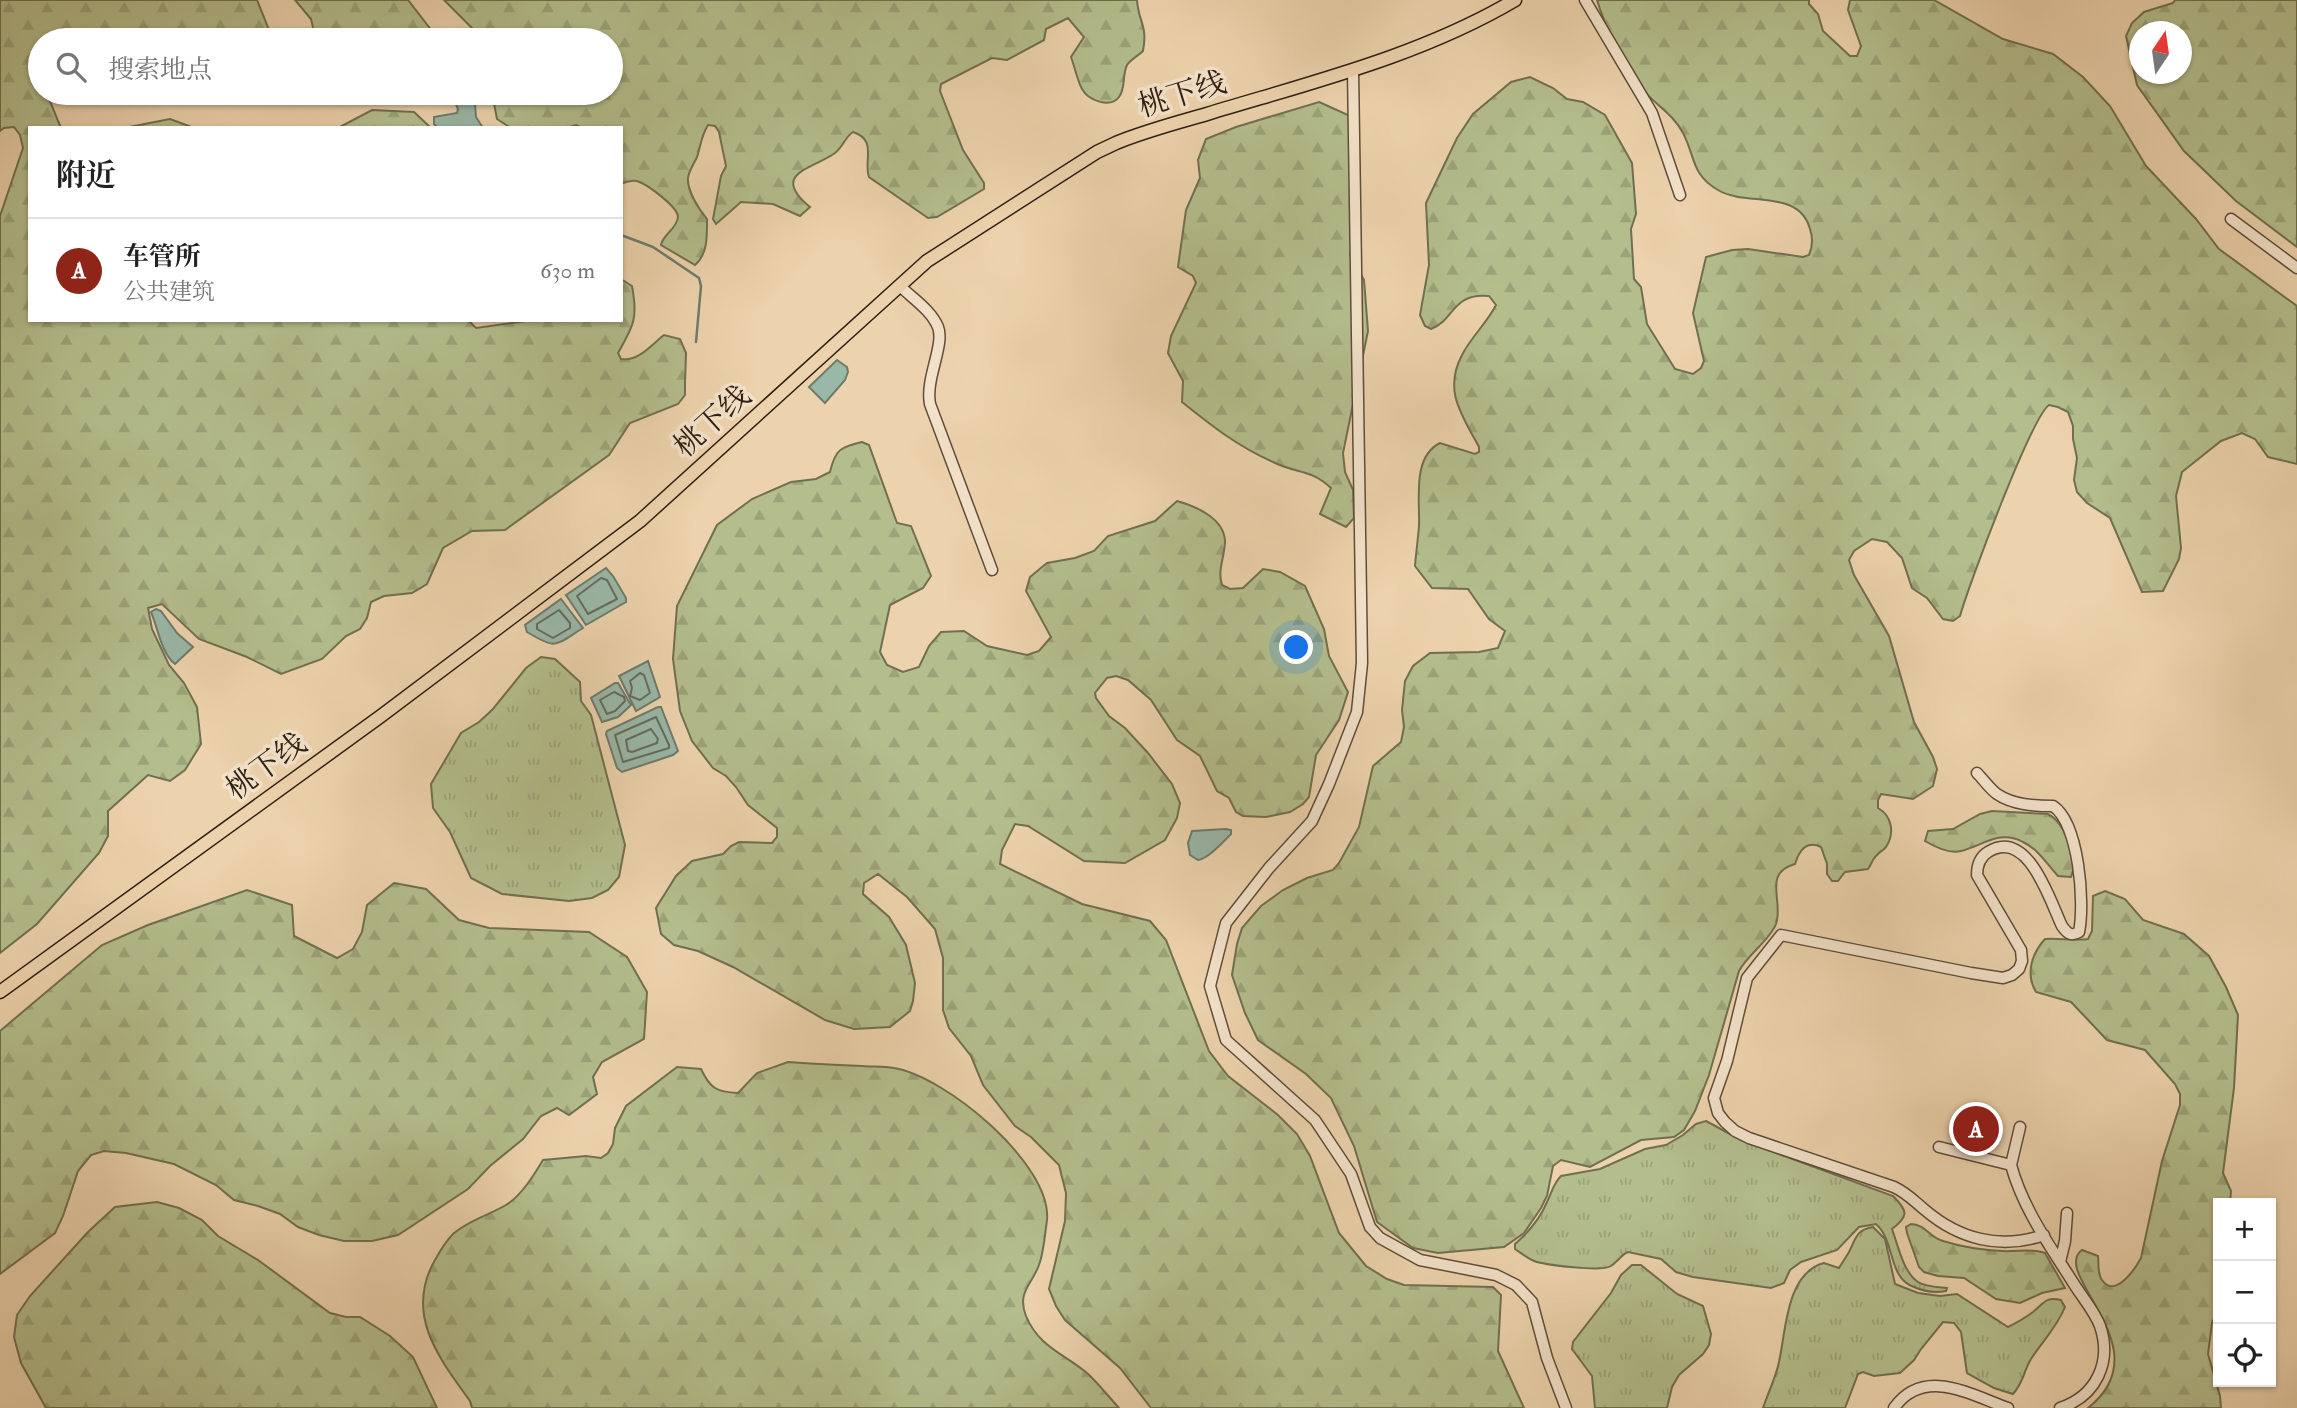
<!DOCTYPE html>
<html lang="zh">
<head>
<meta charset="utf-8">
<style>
  body { margin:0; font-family:"IM FELL Double Pica","Noto Serif SC",serif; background:#f6f6f6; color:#222 }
  .controls { position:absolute; right:21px; bottom:21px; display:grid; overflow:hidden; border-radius:0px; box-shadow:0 2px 5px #0004 }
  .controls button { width:63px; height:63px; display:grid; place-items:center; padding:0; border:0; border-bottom:2px solid #e0e0e0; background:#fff; color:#222; font:35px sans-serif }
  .compass { position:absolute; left:2129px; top:21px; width:63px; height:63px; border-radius:50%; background:#fff; box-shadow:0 2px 5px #0004; rotate:13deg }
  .you { position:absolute; left:1297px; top:648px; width:24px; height:24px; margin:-18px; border:5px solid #fff; border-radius:50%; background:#1a73e8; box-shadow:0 0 0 10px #1a73e833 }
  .badge { display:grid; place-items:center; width:46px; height:46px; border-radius:50%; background:#8f2418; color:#fff; font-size:23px; font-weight:700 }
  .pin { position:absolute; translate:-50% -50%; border:4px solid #fff; box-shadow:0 2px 7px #0006 }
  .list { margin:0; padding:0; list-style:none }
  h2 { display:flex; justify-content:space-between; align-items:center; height:91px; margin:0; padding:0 28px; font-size:30px }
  h2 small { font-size:23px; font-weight:400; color:#767676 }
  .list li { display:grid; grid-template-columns:46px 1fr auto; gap:21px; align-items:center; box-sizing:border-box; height:105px; padding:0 28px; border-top:2px solid #e0e0e0 }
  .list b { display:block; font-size:26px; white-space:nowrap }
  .list p { margin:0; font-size:23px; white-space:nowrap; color:#767676 }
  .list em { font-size:23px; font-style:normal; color:#767676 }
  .icon { flex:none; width:38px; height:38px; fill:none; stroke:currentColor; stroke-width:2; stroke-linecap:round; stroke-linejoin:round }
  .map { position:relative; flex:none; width:2297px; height:1408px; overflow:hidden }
  .search { position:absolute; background:#fff; box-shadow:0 2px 5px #0004; left:28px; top:28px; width:595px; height:77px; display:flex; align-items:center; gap:18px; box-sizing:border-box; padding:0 24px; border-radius:38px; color:#767676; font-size:26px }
  .panel { position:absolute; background:#fff; box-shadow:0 2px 5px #0004; left:28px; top:126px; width:595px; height:196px; border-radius:0px }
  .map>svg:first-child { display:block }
  .grass { fill:url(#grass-tufts); stroke:#716f50; stroke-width:2 }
  .forest { fill:url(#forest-firs); stroke:#716f50; stroke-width:2; fill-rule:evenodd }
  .water { fill:#99b8a8; stroke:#6e7b6c; stroke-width:2 }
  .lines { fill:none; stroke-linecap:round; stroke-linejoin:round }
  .shore { stroke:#646c5e; stroke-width:2 }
  .stream { stroke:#6e7b6c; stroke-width:2.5 }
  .minor-casing { stroke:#5e4d3a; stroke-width:13 }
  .major-casing { stroke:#2e2013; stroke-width:15 }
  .minor { stroke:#f3e2ca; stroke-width:10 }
  .major { stroke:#edd3ad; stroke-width:12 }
  .labels { text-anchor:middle; stroke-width:7; stroke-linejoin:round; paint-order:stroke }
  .street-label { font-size:30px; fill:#2e2013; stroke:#f3e2ca }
</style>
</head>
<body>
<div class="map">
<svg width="2297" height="1408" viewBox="0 0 2297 1408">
  <defs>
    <pattern id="grass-tufts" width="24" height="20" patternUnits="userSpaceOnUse" patternTransform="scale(1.75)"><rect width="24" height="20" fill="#b4be8d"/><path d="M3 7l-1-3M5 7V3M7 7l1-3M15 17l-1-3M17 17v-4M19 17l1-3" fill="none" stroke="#9ba379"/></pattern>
    <pattern id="forest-firs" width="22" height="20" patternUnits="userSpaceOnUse" patternTransform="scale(1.75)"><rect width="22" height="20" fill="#b4be8d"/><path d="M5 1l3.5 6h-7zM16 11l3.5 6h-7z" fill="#9ba379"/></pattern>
  </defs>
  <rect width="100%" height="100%" fill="#edd3ad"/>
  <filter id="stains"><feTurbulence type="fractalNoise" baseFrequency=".00286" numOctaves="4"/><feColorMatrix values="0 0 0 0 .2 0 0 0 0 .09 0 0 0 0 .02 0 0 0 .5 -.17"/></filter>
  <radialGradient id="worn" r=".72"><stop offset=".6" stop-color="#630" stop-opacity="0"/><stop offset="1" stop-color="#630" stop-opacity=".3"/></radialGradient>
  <path class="grass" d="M 541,657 L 555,659 L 580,682 L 581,701 L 591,715 L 625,845 L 619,877 L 608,890 L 592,898 L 569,901 L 502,894 L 471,878 L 450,832 L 433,808 L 431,784 L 461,733 L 479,722 L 493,709 L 526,668 Z
    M 1706,1121 L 1741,1140 L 1893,1196 C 1908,1211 1909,1216 1892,1229 C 1898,1245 1903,1272 1918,1282 C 1926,1287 1938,1287 1947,1288 L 1946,1291 C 1935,1293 1925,1292 1914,1287 C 1887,1277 1896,1242 1876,1224 L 1859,1227 L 1837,1250 L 1801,1262 L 1790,1270 L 1784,1283 L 1771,1288 L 1693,1277 L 1676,1272 L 1661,1259 L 1628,1252 C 1621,1255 1617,1262 1611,1266 C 1602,1272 1545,1265 1534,1261 C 1527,1258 1521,1253 1515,1249 L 1515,1244 C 1530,1231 1540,1219 1547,1202 C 1552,1192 1553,1184 1561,1176 L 1600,1169 L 1645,1149 L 1666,1145 L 1683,1135 L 1696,1124 Z
    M 1873,1227 L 1885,1239 L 1895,1284 L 1918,1293 L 1940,1296 L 1957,1294 L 2008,1327 C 2016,1323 2025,1318 2033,1312 C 2044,1303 2046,1296 2061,1300 L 2065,1307 C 2057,1327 2042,1342 2031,1359 C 2023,1372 2024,1382 2013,1394 L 1994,1388 L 1967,1373 L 1961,1332 L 1954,1323 L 1943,1322 L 1921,1349 L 1914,1360 L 1900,1373 L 1874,1376 L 1863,1372 L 1858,1374 L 1845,1408 L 1763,1408 C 1768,1393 1776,1377 1779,1362 C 1786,1331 1786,1273 1824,1263 L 1839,1268 C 1842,1263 1846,1257 1849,1252 C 1856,1238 1856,1230 1873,1227 Z
    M 1632,1265 L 1641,1265 L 1677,1294 L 1703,1306 L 1711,1334 L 1709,1345 L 1703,1354 L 1679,1375 L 1672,1387 L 1667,1408 L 1595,1408 L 1592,1376 L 1572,1349 L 1573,1342 L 1611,1293 L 1621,1275 Z"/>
  <path class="forest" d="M 0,0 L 257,0 L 269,30 L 271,40 L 208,40 C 196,29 187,35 173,40 L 40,40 L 40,93 L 50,93 L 49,99 L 61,128 L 30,128 L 30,320 L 468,320 L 476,328 L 533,320 L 621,320 L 621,279 L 632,286 C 638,318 634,325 618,353 L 621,359 C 638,362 651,345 664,335 L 680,339 L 686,353 L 685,383 L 685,395 L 678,404 L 630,423 L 609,455 L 505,530 L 472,531 L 443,548 L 427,584 L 412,593 L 384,596 L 371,602 L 367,618 L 360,629 L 346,636 L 322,659 L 281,674 L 247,657 L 199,639 L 162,604 L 148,608 L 152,629 L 169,665 L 184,683 L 197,707 L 201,744 L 185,770 L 170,781 L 148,775 L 108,811 L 108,836 L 99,853 L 37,924 L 0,953 L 0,216 L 23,148 L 20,135 L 14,127 L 4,128 L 0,131 Z
    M 295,0 L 408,0 L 439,40 L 316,40 L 311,19 Z
    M 444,0 L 1137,0 C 1138,21 1148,25 1143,51 C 1138,56 1131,59 1127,65 C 1122,75 1126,88 1119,97 C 1110,109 1088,100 1082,89 C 1077,79 1075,68 1071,57 L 1084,37 L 1068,18 L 1046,29 L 1044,40 L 1007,60 L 992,58 L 941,84 L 940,91 L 963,150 L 984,183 L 984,189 L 937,217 L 928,218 L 869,177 C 863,161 878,140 853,132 C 845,137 843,147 835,153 C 813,169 769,173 810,207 L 800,216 L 773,204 L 741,202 L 716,224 L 713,219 L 721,176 L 726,166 L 719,132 L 715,126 L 708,125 C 701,136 701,145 697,157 C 694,164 689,170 688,178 C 687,191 699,209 707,219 C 707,235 708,254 695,265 L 661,245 C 663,234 677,229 678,217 C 678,207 647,184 637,181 C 632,180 626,182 621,184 L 621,128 L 582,128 L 576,125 L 567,128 L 511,128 L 497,119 L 492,93 L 611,93 L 611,40 L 484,40 Z
    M 1597,0 L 1809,0 L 1809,4 L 1818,14 L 1823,31 L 1850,56 L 1857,56 L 1861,46 L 1848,10 L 1850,0 L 1934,0 L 2003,39 L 2053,54 L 2083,77 L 2110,106 L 2146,166 L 2196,219 L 2219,249 L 2297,306 L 2297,464 L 2268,457 L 2255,439 L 2242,433 L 2221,441 L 2182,472 L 2176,496 L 2181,548 L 2179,559 L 2163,591 L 2142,592 L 2110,518 L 2087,503 L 2077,492 L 2074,480 L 2077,458 L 2073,439 L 2073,426 L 2068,412 L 2058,407 L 2049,405 C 2031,418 1968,587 1960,616 L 1953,621 L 1943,619 L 1927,598 L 1912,588 L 1902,558 L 1887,542 L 1872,539 L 1854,551 L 1849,560 L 1854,575 L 1889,636 L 1914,722 L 1933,757 L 1937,769 L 1933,786 L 1913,799 L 1881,794 L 1878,800 L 1878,808 C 1892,816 1895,833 1886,847 C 1881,853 1882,849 1877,855 C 1873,858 1871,865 1868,869 L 1845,872 L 1838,881 L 1832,881 L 1827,874 L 1827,864 L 1821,847 C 1806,840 1799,851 1795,864 C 1762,873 1784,901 1776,924 C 1770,940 1748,954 1739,971 L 1709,1075 L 1695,1111 L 1684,1130 L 1674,1137 L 1641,1140 L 1590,1167 L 1561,1160 L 1553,1166 L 1547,1196 L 1541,1208 L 1524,1233 L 1504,1247 L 1438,1253 L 1413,1248 L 1377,1222 L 1354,1146 L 1331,1098 L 1306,1074 L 1258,1040 L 1245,1013 L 1232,975 L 1237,944 L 1242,928 L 1261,906 L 1283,890 L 1307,878 L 1333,870 L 1339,863 L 1359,827 L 1373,766 L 1401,742 L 1404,727 L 1402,710 L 1405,681 L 1413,666 L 1430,653 L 1479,652 L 1498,648 L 1505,631 L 1489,619 L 1468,589 L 1432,588 L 1415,566 C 1416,553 1418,539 1419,526 C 1420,499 1412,457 1440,443 L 1475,454 L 1479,452 L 1479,447 C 1462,415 1443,391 1462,355 C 1471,337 1487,323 1496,305 L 1489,296 C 1452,292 1454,321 1431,329 L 1425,326 L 1420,315 L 1429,265 L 1426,203 L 1457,138 L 1473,114 L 1511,82 L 1530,77 L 1553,88 L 1567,99 L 1583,102 L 1605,115 L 1632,163 L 1636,214 L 1631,229 L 1634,279 L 1641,287 L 1647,324 L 1675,369 L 1693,374 L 1701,368 L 1704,361 L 1693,313 L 1706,257 L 1732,250 L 1748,249 L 1803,257 L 1809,255 C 1813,246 1813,238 1810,229 C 1799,188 1746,207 1718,190 C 1691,175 1695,155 1683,133 C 1673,113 1652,103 1640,86 C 1623,63 1605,27 1597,0 Z
    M 2175,0 L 2297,0 L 2297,247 L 2236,201 L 2184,151 L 2137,85 L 2126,36 L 2132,23 L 2144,12 L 2173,3 ZM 2140,32 L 2182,32 L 2182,74 L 2140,74 Z
    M 1319,102 L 1348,115 L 1357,134 L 1360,209 L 1350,254 L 1364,280 L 1368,331 L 1343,453 L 1345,472 L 1353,490 L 1354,518 L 1346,527 L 1320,514 L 1331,488 C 1309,468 1297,474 1273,462 C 1237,446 1212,426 1182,402 L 1183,381 L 1168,353 L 1171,336 L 1196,283 L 1193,276 L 1178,267 L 1186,210 L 1200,178 L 1198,160 L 1206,139 L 1236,127 Z
    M 372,110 L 414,112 L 431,128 L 338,128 Z
    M 170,119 L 194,128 L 124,128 Z
    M 862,442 L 869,445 L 897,523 L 911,526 L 931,576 L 923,588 L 890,605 L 880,652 L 887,665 L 903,672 L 919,667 L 929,646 L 941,632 L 964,631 L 987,646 L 1027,655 L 1039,651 L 1051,637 L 1026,591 L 1030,577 L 1047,563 L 1075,558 L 1094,551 L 1108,536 L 1155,521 L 1177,501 C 1195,506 1224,518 1225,541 C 1225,556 1217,570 1222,585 L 1230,589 L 1243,588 L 1263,569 L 1280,572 L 1305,586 L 1324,629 L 1329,656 L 1348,692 L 1339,720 L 1316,755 L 1309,797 L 1303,804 L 1290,812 L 1266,817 L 1243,816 L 1236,812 L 1229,798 L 1217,791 L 1200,756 L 1177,740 L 1151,700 L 1128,680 L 1116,676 L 1107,678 L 1095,693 L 1096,698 L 1109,716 L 1125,728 L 1148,753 L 1172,784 L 1180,803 L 1177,818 L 1165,840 L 1125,863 L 1084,861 L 1028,826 L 1015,824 L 1002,850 L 1000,864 L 1082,904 L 1150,921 L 1166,940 L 1209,1051 L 1228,1076 L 1278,1115 L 1297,1134 L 1310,1156 L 1339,1233 L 1366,1266 L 1387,1279 L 1404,1285 L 1493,1287 L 1501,1295 L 1498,1351 L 1524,1408 L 1151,1408 L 1120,1368 L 1065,1320 L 1056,1306 L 1049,1289 L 1065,1221 L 1066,1193 L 1059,1165 L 1031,1137 L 1015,1126 L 983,1085 L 971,1056 L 949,1028 L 943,1010 L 943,958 L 935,929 L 907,897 L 878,874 L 864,883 L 863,894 L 889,917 L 906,945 L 915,983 L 913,1001 L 910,1011 L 890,1027 L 854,1029 L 825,1020 L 733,967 L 698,951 L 674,945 L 661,934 L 656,908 L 676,876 L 692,861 L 723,854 L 731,846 L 739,842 L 772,843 L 777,837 L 777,828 L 748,805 L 736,787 L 726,776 L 713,768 L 692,741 L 680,711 L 673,659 L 677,606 L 717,525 L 752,499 L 791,482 L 816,479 L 830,472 C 835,450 840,447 862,442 Z
    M 1992,811 L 2048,814 C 2065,823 2079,859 2071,877 L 2058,876 C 2047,864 2038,849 2023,842 C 2000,829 1982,846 1961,851 C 1949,854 1935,847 1925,841 L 1928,831 L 1953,829 L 1980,814 Z
    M 394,883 L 426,889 L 459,920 L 489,928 L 589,932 L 627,957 L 647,992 L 644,1039 L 602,1062 L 593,1077 L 597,1094 L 569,1115 L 557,1108 L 541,1116 L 523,1139 L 490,1166 L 468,1189 L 398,1235 L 372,1241 L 344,1241 L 319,1235 L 298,1227 L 280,1214 L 258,1206 L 234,1200 L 216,1185 L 174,1164 L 126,1153 L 104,1151 L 91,1155 L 78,1171 L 63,1216 L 55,1233 L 0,1274 L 0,1031 L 102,945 L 148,925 L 247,890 L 292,905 L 294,936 L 337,958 L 353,949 L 362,932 L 367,905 Z
    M 2105,891 L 2125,899 L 2143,920 L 2184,934 L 2209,956 L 2226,987 L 2238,1015 L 2234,1088 L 2223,1173 L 2231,1191 L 2230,1203 L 2218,1203 L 2218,1308 L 2212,1323 L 2208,1354 L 2220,1396 L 2221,1408 L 2088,1408 C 2164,1348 2049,1274 2082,1250 L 2098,1256 C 2099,1264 2097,1273 2102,1280 C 2115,1299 2135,1269 2141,1258 L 2162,1161 L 2180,1105 L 2180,1094 L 2175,1084 L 2145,1050 L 2107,1040 L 2071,1002 L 2036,992 C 2025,974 2032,953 2045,939 C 2060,938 2073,941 2088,939 L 2092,931 L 2093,896 Z
    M 788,1062 C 813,1064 837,1065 862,1066 C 872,1067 884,1066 894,1068 C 945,1076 1052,1164 1047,1220 C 1045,1234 1044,1249 1040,1262 C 1034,1283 1016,1291 1026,1316 C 1039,1347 1063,1353 1087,1373 C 1098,1383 1108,1396 1119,1408 L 472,1408 L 470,1401 C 439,1358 404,1314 435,1260 C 440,1251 446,1241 453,1234 C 467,1221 489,1215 506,1205 C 521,1196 534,1175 543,1160 L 586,1156 L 601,1158 L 608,1153 L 613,1144 L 615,1128 L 626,1106 L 677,1067 L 701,1069 C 710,1088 716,1092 738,1093 L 757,1073 Z
    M 157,1202 L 179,1208 L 202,1220 L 218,1236 L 258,1260 L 330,1313 L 346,1317 L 360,1317 L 390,1336 L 413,1357 L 437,1408 L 46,1408 L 21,1363 L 14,1337 L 17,1315 L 30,1296 L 88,1232 L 115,1207 Z
    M 1911,1224 C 1925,1224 1930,1238 1943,1241 C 1962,1247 1983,1250 2002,1251 C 2016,1252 2033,1248 2045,1253 L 2065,1288 L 2042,1293 L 2020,1303 L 1996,1299 L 1964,1278 L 1938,1276 L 1924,1272 L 1919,1267 L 1907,1233 L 1906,1227 Z"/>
  <path class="water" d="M 459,97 L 464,102 L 472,101 L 475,104 L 476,117 L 483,128 L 438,128 L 434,124 L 434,117 L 457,113 L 458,109 L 454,100 Z
    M 837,360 L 847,367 L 848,372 L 845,380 L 825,403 L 809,387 Z
    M 606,568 L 613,576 L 626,598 L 626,602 L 586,625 L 566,595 Z
    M 561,599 L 583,628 C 554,646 557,650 527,632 L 525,625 Z
    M 156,609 L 161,611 L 177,633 L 193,647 L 175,664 C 161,653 158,628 151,612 Z
    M 648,661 L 660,697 L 636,711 L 619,676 Z
    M 615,683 L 618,683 L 631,705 L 618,717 L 602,722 L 591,698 Z
    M 658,707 L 661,707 L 678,751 L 673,755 L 622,772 L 617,768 L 606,734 L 607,731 Z
    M 1226,829 L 1231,830 L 1231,834 C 1223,842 1208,859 1198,860 L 1190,855 L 1188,843 L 1192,831 Z"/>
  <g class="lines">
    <path class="shore" d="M 601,578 L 607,580 L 617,599 L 588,614 L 577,596 Z
      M 559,610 L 570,623 L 570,628 L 553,638 L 537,629 L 537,624 Z
      M 640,673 L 644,675 L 650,693 L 640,700 L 630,696 L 632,688 L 630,681 Z
      M 614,692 L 624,697 L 625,701 L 615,711 L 607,714 L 600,700 Z
      M 656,717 L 669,745 L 669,748 L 623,762 L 615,735 Z
      M 651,729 L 658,739 L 657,743 L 632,752 L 628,751 L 626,740 Z"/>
    <path class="stream" d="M 621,235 L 653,247 L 699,278 L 701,286 L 696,342"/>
    <defs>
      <path id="minor" d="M 1585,0 L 1652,113 L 1680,195
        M 1353,70 L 1362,663 L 1357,712 L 1329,784 L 1312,821 L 1269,868 L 1226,923 L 1210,986 L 1226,1040 L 1315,1120 L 1351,1174 L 1370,1227 L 1380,1238 L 1420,1260 L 1496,1275 L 1516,1285 L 1532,1302 L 1547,1358 L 1566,1408
        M 2231,219 L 2297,268
        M 900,286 C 912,298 931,310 938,327 C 945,345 925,379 930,404 L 992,570
        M 1977,773 C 1983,779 1990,789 1997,794 C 2013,805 2035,806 2053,806 C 2079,823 2085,903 2079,932 C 2071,937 2067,933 2062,926 C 2050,901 2028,827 1988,852 C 1980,857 1977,866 1977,875 L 2021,950 L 2022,961 L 2019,969 L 2012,975 L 2003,978 L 1971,973 L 1781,935 L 1747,978 L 1727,1061 L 1714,1098 L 1718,1113 L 1725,1122 L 1735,1131 L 1749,1138 L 1894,1187 C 1907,1193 1914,1201 1925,1210 C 1959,1239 2000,1250 2044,1235
        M 1939,1147 L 2011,1165 L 2020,1127
        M 2011,1165 C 2023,1209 2050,1246 2074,1284 C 2082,1297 2095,1312 2100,1326 C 2112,1361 2097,1396 2060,1408
        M 2060,1262 L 2065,1241 L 2067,1213
        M 1894,1408 C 1924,1366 1971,1395 2008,1408"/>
      <path id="major" d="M 0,992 L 381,716 L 640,521 L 927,261 L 1097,152 L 1116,143 C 1145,131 1176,123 1207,114 C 1312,82 1420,56 1515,0"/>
    </defs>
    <use href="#minor" class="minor-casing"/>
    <use href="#major" class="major-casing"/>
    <use href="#minor" class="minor"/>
    <use href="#major" class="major"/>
  </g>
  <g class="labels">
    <g class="street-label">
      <text transform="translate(1182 94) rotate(-17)" y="10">桃下线</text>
      <text transform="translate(712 421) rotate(-42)" y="10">桃下线</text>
      <text transform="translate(266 766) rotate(-36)" y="10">桃下线</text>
    </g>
  </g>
  <rect width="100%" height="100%" filter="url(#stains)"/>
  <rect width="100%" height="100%" fill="url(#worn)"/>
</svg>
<div class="controls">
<button>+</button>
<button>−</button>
<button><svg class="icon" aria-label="locate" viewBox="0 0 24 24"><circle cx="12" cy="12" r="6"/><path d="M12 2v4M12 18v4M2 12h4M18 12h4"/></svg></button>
</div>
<svg class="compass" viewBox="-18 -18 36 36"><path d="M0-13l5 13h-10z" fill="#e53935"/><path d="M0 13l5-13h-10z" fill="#767676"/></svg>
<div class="you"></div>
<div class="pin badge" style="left:1976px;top:1129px">A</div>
<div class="search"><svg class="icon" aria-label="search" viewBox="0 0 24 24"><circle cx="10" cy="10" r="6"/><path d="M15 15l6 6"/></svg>搜索地点</div>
<section class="panel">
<h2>附近<small></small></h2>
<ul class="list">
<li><span class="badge">A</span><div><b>车管所</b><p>公共建筑</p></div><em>630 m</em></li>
</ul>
</section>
</div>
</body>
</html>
